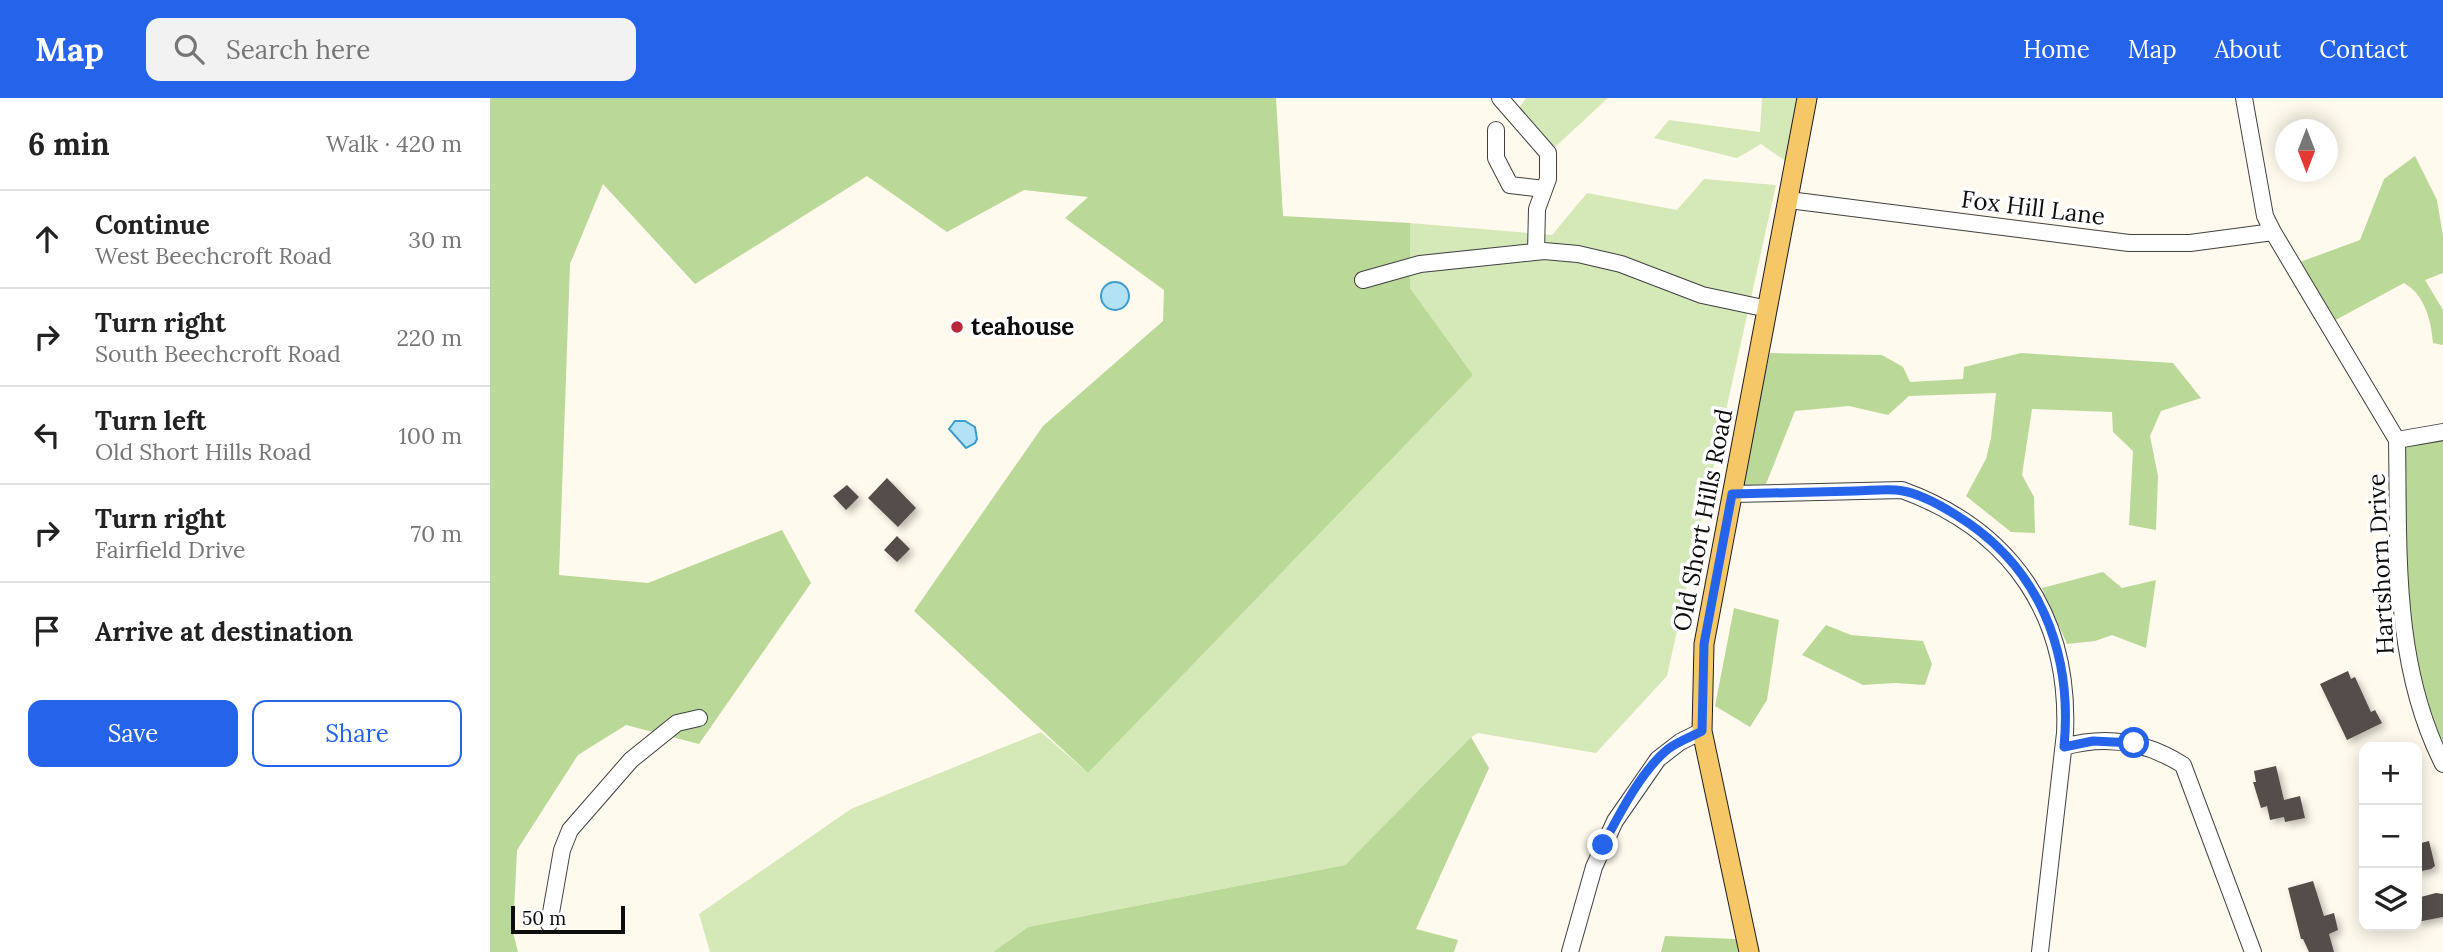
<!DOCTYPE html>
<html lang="en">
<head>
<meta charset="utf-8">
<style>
  body { margin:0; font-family:Lora,serif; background:#f2f2f2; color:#222 }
  .controls { position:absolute; right:21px; bottom:21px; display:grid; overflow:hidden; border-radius:14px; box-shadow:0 4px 18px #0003 }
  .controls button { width:63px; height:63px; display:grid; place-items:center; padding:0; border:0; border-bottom:2px solid #e0e0e0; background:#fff; color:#222; font:35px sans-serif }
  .compass { position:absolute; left:1785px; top:21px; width:63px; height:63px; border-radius:50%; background:#fff; box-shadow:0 4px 18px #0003; rotate:180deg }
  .scale { position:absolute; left:21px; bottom:18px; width:114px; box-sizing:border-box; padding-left:7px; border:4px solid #0d0d0d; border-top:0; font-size:19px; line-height:24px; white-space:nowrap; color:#0d0d0d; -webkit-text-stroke:5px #fff; paint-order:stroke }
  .stop { position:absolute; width:21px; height:21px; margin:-16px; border:5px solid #2563eb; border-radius:50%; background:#fff }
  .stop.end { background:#2563eb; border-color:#fff; box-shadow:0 2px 7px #0008 }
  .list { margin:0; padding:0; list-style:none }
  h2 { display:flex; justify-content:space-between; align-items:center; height:91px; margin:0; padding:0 28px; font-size:30px }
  h2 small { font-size:23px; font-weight:400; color:#767676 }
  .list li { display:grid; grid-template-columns:46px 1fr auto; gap:21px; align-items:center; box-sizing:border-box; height:98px; padding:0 28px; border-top:2px solid #e0e0e0 }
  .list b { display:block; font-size:26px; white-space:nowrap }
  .list p { margin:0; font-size:23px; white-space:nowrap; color:#767676 }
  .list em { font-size:23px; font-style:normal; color:#767676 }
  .actions { display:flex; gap:14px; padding:21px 28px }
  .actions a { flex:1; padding:16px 0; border:2px solid #2563eb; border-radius:14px; text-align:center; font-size:24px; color:#2563eb }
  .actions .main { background:#2563eb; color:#fff }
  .icon { flex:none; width:38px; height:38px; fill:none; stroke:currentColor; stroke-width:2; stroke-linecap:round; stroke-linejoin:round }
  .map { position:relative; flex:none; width:1953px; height:854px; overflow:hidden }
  header { display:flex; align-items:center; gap:42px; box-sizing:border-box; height:98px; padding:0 35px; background:#2563eb; color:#fff }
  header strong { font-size:33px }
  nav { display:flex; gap:38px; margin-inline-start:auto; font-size:24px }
  .search { width:490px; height:63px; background:#f2f2f2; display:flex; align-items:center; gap:18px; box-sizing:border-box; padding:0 24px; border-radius:14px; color:#767676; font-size:26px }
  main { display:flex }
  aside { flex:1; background:#fff }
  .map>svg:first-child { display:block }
  .green { fill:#d5e8b8 }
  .forest { fill:#bad897 }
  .water { fill:#b3e1f5; stroke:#3c9dca; stroke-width:2 }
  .building { fill:#554d49; filter:url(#shadow) }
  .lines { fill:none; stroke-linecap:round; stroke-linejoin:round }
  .minor-casing { stroke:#404040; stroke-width:18 }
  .major-casing { stroke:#1e1e1e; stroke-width:21 }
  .minor { stroke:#fff; stroke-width:16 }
  .major { stroke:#f5c766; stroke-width:19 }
  .route { stroke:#2563eb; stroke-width:9 }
  .poi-dot { fill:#b9283b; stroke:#fff; stroke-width:2.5 }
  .labels { text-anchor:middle; stroke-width:7; stroke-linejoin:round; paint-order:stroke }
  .street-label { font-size:24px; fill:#0d0d0d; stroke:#fff }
  .poi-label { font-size:24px; font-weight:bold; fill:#0d0d0d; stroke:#fff; text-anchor:start }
</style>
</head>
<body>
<header>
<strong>Map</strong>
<div class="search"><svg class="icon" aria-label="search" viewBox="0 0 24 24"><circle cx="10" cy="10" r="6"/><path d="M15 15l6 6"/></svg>Search here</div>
<nav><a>Home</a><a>Map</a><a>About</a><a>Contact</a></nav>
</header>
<main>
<aside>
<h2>6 min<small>Walk · 420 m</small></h2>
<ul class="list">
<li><svg class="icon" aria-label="ahead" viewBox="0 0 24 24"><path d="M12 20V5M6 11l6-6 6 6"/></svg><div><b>Continue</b><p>West Beechcroft Road</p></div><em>30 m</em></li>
<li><svg class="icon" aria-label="right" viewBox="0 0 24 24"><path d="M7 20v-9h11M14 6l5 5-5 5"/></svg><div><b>Turn right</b><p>South Beechcroft Road</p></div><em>220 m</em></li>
<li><svg class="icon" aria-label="left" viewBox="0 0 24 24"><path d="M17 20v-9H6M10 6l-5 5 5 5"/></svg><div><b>Turn left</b><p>Old Short Hills Road</p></div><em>100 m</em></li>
<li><svg class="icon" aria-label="right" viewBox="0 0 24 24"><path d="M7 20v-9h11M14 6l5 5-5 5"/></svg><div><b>Turn right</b><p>Fairfield Drive</p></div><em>70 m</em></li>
<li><svg class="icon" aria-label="arrive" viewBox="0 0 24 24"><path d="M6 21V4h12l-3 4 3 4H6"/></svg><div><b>Arrive at destination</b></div></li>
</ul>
<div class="actions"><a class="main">Save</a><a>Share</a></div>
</aside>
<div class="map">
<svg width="1953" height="854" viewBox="0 0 1953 854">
  <defs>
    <filter id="shadow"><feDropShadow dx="4" dy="4" stdDeviation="3.5" flood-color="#0004"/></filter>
  </defs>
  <rect width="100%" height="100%" fill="#fffaed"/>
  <path class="green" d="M 1036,0 L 1118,0 L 1065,49 L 1029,10 Z
    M 1272,0 L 1308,0 L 1297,64 L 1271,46 L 1247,60 L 1164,40 L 1179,22 L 1270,34 Z
    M 1214,81 L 1286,87 L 1177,578 L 1106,655 L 988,635 L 980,640 L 855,767 L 538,829 L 503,854 L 220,854 L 209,816 L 361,711 L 551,634 L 598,675 L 983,277 L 920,190 L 920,125 L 1062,137 L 1097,95 L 1187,112 Z"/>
  <path class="forest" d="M 0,0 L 786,0 L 793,118 L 920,125 L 920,190 L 983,277 L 598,675 L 424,513 L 553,328 L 673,223 L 674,192 L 575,120 L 598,99 L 534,92 L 457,134 L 377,78 L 205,186 L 113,86 L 80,166 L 69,477 L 158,485 L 292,432 L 321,485 L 209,646 L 136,627 L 88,657 L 27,752 L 23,834 L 28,854 L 0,854 Z
    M 1925,58 L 1947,102 L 1953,138 L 1953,175 L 1935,182 L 1953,212 L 1953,247 L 1943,245 C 1941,222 1935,197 1914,185 L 1842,224 L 1810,164 L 1870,142 L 1894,81 Z
    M 1280,255 L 1392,257 L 1413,269 L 1420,284 L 1473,281 L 1474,269 L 1531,255 L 1683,265 L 1711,300 L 1671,313 L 1660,338 L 1668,378 L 1666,432 L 1639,427 L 1643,353 L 1623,334 L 1622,314 L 1542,311 L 1532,377 L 1544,399 L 1545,435 L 1521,434 L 1476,398 L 1496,361 L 1501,340 L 1506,295 L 1419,298 L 1398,317 L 1359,308 L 1305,313 L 1276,386 L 1250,388 Z
    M 1953,326 L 1953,659 L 1943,642 L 1908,499 L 1914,335 Z
    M 1613,474 L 1632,490 L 1666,482 L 1656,550 L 1622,537 L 1605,543 L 1577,546 L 1552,490 Z
    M 1244,510 L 1289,522 L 1277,602 L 1260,629 L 1225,608 Z
    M 1336,527 L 1361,537 L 1433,543 L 1442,566 L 1435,587 L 1405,585 L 1373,587 L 1312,557 Z
    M 981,639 L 999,670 L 926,831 L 968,842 L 964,854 L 503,854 L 538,829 L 855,767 Z
    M 1175,838 L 1246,841 L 1248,854 L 1171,854 Z"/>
  <path class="water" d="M611 198a14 14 0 1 1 28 0a14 14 0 1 1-28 0Z
    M 465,323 L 475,323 L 485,329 L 487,341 L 485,345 L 476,350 L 459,331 Z"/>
  <path class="building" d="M 397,380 L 426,410 L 408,429 L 378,400 Z
    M 357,387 L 369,399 L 356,412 L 343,398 Z
    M 407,438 L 420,451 L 407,464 L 394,452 Z
    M 1858,573 L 1861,581 L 1865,579 L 1881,614 L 1885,612 L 1892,625 L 1857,642 L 1830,586 Z
    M 1786,668 L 1794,702 L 1810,698 L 1815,720 L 1795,724 L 1794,719 L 1780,722 L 1777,708 L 1771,710 L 1763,684 L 1766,684 L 1764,673 Z
    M 1939,743 L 1945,768 L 1941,771 L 1927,774 L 1927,746 Z
    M 1823,783 L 1834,818 L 1844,815 L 1848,832 L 1839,836 L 1844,854 L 1819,854 L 1813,841 L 1811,841 L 1798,790 Z
    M 1946,795 L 1953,796 L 1953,819 L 1927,824 L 1927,800 Z"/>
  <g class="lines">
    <defs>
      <path id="minor" d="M 1010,0 L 1058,55 L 1058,81 L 1047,111 L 1046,154
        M 1754,0 L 1775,118 L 1783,134 L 1907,342
        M 1006,32 L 1006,60 L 1020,87 L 1054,91
        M 1299,102 L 1639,145 L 1700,145 L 1783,134
        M 873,182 L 930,166 L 1054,153 L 1088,156 L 1131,166 L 1212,197 L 1278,211
        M 1907,342 C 1909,452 1902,565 1953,666
        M 1907,342 L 1953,334
        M 1243,396 L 1412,392 C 1522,432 1580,518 1575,635 L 1550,854
        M 1574,649 C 1616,637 1655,643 1693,667 L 1763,854
        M 59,826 L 72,752 L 80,732 L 141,662 L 187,625 L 209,620
        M 1080,854 L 1104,769 L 1125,723 L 1168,661 L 1190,644 L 1212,633"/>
      <path id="major" d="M 1259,854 L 1212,633 L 1214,546 L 1317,0"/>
    </defs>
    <use href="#minor" class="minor-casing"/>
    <use href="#major" class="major-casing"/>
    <use href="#minor" class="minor"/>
    <use href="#major" class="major"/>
  </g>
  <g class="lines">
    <path class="route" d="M 1113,747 C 1129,717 1151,673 1178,651 C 1189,643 1201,639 1212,633 L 1214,546 L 1242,396 C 1283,395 1324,394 1365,393 C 1380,393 1398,390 1413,393 C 1431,396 1450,407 1466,417 C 1550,468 1583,555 1574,649 L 1603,643 L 1644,645"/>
  </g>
  <circle class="poi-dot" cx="467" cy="229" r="7"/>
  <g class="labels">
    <g class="street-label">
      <text transform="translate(1543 110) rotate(7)" y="8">Fox Hill Lane</text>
      <text transform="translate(1213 422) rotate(-79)" y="8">Old Short Hills Road</text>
      <text transform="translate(1891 466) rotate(-93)" y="8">Hartshorn Drive</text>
    </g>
    <g class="poi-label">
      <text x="481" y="237">teahouse</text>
    </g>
  </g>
</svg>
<div class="controls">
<button>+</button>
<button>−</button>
<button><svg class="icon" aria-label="layers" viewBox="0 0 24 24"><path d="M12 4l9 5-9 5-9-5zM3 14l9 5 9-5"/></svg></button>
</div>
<svg class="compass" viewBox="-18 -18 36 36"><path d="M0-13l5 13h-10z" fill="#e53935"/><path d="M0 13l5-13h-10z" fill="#767676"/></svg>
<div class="scale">50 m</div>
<div class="stop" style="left:1644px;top:645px"></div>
<div class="stop end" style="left:1113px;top:747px"></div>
</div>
</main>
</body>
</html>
